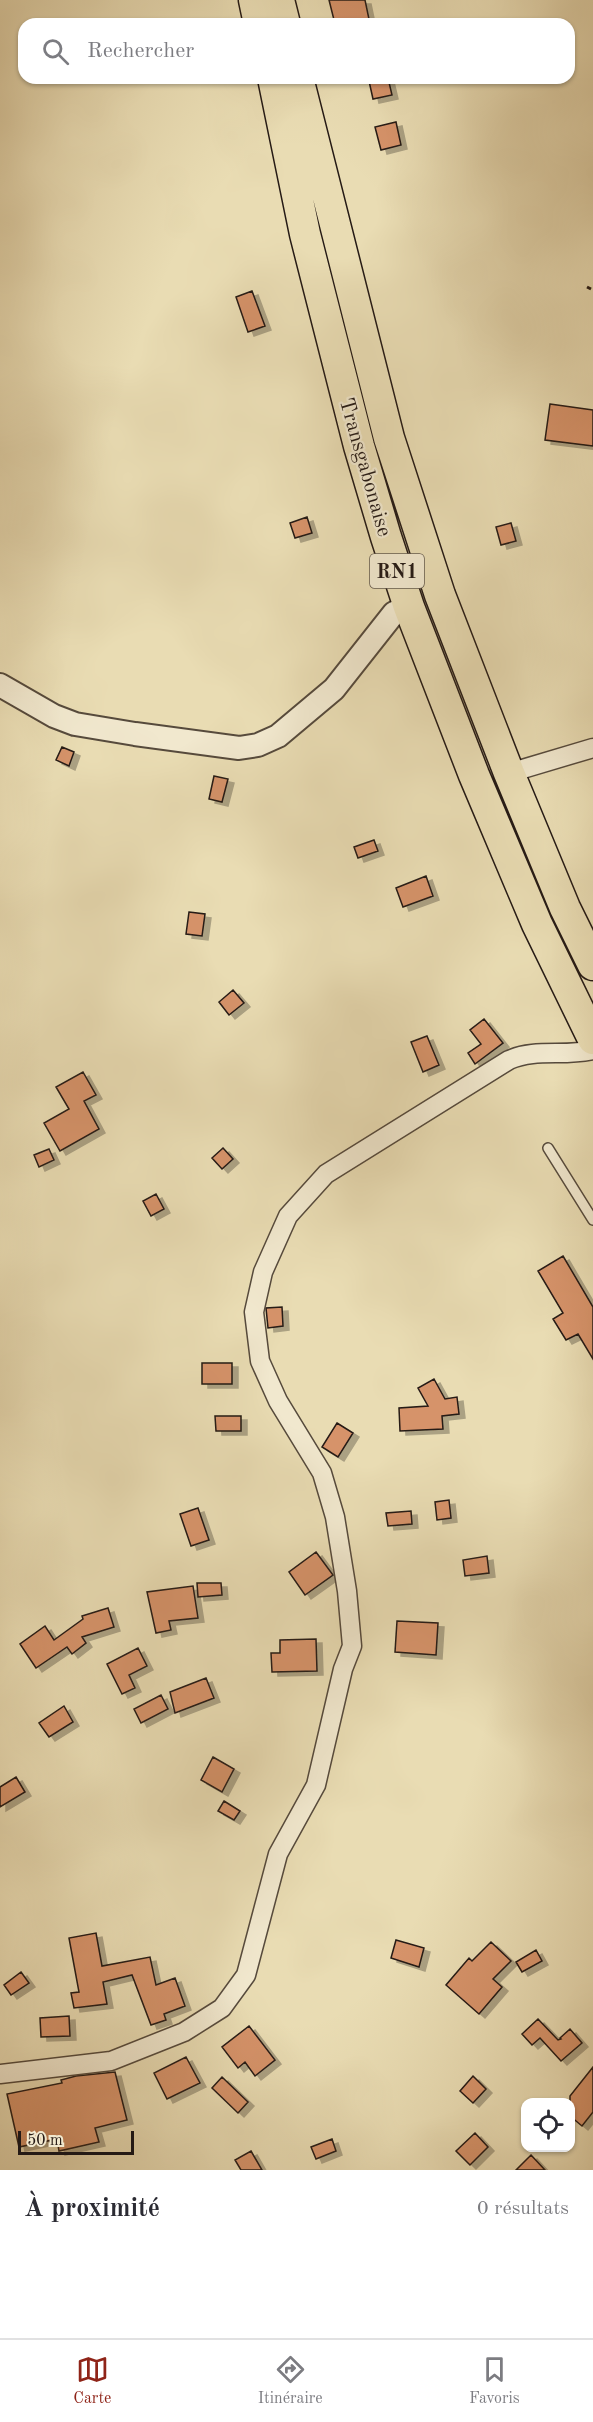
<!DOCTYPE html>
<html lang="fr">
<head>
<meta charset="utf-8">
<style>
  body { margin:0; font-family:"Old Standard TT",serif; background:#f2f2f3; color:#2b2b33 }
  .controls { position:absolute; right:18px; bottom:18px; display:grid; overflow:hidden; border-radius:12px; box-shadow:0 2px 4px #0004 }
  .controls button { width:54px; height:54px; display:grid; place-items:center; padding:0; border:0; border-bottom:2px solid #e1e1e2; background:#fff; color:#2b2b33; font:30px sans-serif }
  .scale { position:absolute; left:18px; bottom:15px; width:116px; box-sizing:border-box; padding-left:6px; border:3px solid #251a15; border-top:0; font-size:16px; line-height:21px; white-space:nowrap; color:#251a15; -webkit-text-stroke:4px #f1e8ce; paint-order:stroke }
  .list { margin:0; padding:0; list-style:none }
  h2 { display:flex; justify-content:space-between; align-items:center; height:78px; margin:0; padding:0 24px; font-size:26px }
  h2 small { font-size:20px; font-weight:400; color:#7c7c81 }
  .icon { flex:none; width:33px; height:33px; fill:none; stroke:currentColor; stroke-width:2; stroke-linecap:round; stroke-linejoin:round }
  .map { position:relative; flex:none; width:593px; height:2170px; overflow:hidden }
  .search { position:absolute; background:#fff; box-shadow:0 2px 4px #0004; left:18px; right:18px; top:18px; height:66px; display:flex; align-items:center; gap:15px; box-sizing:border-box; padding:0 21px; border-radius:18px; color:#7c7c81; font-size:22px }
  .sheet { height:168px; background:#fff }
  nav { display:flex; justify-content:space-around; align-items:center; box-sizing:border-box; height:84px; border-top:2px solid #e1e1e2; background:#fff; font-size:16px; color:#7c7c81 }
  nav a { display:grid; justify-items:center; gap:3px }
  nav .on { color:#8f2418 }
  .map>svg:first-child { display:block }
  .building { fill:#d6936a; stroke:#251a15; stroke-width:1.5; filter:url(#shadow) }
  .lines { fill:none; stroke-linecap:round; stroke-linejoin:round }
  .service-casing { stroke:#564a3c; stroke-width:12 }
  .minor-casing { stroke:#564a3c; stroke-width:21 }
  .tertiary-casing { stroke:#564a3c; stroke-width:26 }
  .trunk-casing { stroke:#251a15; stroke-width:33 }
  .path { stroke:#251a15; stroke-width:3; stroke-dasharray:4.5 3; stroke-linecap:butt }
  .service { stroke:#f1e8ce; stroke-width:9 }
  .minor { stroke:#f1e8ce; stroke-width:18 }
  .tertiary { stroke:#f1e8ce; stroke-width:22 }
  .trunk { stroke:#e9dcb3; stroke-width:30 }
  .labels { text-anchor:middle; stroke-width:4.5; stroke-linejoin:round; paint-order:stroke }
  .shield { fill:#f1e8ce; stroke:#62584c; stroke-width:1.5 }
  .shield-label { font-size:20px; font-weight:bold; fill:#251a15 }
  .street-label { font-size:21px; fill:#251a15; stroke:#f1e8ce }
</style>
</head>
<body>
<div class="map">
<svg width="593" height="2170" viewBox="0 0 593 2170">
  <defs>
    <filter id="shadow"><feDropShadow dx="6" dy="4" stdDeviation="0" flood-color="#0004"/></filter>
  </defs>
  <rect width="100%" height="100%" fill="#e9dcb3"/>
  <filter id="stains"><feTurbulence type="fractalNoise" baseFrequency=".00333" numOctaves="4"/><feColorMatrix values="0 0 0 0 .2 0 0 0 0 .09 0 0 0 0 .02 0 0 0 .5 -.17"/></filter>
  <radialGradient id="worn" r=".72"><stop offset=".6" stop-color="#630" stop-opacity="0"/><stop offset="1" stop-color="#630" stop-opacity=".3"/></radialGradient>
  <path class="building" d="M 329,0 L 365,0 L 370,24 L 335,24 Z
    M 380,78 L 388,78 L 392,95 L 373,99 L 369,81 Z
    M 396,122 L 401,145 L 381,150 L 375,127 Z
    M 252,291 L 265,326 L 248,332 L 236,297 Z
    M 550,404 L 593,410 L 593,446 L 545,440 Z
    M 307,517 L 312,533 L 295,538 L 290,523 Z
    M 511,523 L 516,541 L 501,545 L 496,527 Z
    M 62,747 L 74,752 L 69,766 L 56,760 Z
    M 214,776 L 228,779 L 222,802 L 209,799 Z
    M 374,840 L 378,851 L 358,858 L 354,847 Z
    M 426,876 L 433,896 L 403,907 L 396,888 Z
    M 189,912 L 205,914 L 202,936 L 186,934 Z
    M 233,990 L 244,1003 L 229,1015 L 219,1002 Z
    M 484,1019 L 503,1043 L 475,1064 L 468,1053 L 481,1044 L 470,1030 Z
    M 427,1036 L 439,1065 L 423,1072 L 411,1042 Z
    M 83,1072 L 96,1095 L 84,1101 L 99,1129 L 60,1151 L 44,1123 L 69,1109 L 56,1087 Z
    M 223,1148 L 233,1159 L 222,1169 L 212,1158 Z
    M 49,1149 L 54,1160 L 39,1167 L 34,1155 Z
    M 156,1194 L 164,1209 L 151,1216 L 143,1201 Z
    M 563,1256 L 593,1307 L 593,1359 L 578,1334 L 566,1340 L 553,1319 L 563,1313 L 538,1271 Z
    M 282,1307 L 283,1326 L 268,1328 L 266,1308 Z
    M 202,1363 L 232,1363 L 232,1384 L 202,1384 Z
    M 434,1379 L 445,1399 L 457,1397 L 459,1414 L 442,1416 L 443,1429 L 400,1431 L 399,1408 L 428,1406 L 418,1388 Z
    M 215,1416 L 241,1416 L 241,1431 L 216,1431 Z
    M 337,1423 L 353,1433 L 338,1457 L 322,1447 Z
    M 449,1500 L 451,1518 L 437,1520 L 435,1502 Z
    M 198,1508 L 209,1540 L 191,1546 L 180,1514 Z
    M 411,1511 L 412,1524 L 388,1526 L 386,1513 Z
    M 316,1552 L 333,1575 L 305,1595 L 289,1572 Z
    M 487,1556 L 489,1573 L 465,1576 L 463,1560 Z
    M 197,1583 L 221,1583 L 222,1595 L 198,1597 Z
    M 193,1586 L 198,1618 L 169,1621 L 171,1630 L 156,1633 L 147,1592 Z
    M 108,1608 L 114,1627 L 82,1637 L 86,1643 L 72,1654 L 67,1647 L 36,1668 L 20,1644 L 45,1626 L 54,1640 L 83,1619 L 82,1616 Z
    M 397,1621 L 438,1623 L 436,1655 L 395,1652 Z
    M 316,1639 L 317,1671 L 272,1672 L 271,1653 L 280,1653 L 280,1640 Z
    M 138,1648 L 147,1666 L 129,1675 L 135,1688 L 122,1694 L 107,1664 Z
    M 206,1678 L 214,1698 L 175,1713 L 170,1692 Z
    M 161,1695 L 168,1709 L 141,1723 L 134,1709 Z
    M 64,1706 L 73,1722 L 49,1737 L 39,1723 Z
    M 213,1757 L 234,1769 L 222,1792 L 201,1780 Z
    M 16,1777 L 25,1792 L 0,1807 L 0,1787 Z
    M 224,1801 L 240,1811 L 234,1820 L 218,1811 Z
    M 96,1933 L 102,1966 L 150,1957 L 156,1985 L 175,1978 L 185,2006 L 164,2014 L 166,2020 L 151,2025 L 132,1975 L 103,1982 L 107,2004 L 74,2008 L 71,1993 L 79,1992 L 69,1938 Z
    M 396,1940 L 424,1948 L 419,1967 L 391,1958 Z
    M 491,1942 L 511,1961 L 493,1979 L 502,1987 L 479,2014 L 446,1985 L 469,1958 L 472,1961 Z
    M 536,1950 L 542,1961 L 522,1972 L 516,1962 Z
    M 21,1972 L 29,1983 L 11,1995 L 4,1985 Z
    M 69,2016 L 70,2036 L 41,2037 L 40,2018 Z
    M 538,2019 L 558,2040 L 561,2039 L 560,2038 L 570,2029 L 582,2043 L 561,2061 L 540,2038 L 532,2045 L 522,2034 Z
    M 249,2026 L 275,2060 L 255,2076 L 245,2062 L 238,2068 L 222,2047 Z
    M 186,2057 L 200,2083 L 167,2099 L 154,2073 Z
    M 593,2067 L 593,2112 L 582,2126 L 570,2116 L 570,2096 Z
    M 115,2072 L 127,2120 L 95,2128 L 99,2142 L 59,2151 L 57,2139 L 19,2147 L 7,2094 L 62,2083 L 61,2080 L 76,2076 Z
    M 473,2076 L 486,2089 L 473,2103 L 460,2091 Z
    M 222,2077 L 248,2102 L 238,2113 L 212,2088 Z
    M 475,2133 L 488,2147 L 470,2165 L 456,2151 Z
    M 332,2139 L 336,2151 L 316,2159 L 311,2147 Z
    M 251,2151 L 262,2170 L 241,2170 L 235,2160 Z
    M 531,2155 L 545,2170 L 516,2170 Z"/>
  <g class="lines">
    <defs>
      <path id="service" d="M 548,1148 L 593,1220"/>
      <path id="minor" d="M 509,773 L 593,748
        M 0,2074 L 111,2061 L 184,2032 L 222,2008 L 246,1975 L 278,1854 L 316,1785 L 343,1669 L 352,1646 L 347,1591 L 335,1517 L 322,1473 L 278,1401 L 260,1361 L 254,1312 L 263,1272 L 288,1216 L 326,1174 L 509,1060 C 536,1048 564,1057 593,1050"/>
      <path id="tertiary" d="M 0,685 L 54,716 L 75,724 L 135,734 L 239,748 L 258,745 L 278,736 L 334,689 L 394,613 L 409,607"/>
      <path id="trunk" d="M 254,0 L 259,24
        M 279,0 L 285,24
        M 273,78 L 305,234 L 359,446 L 386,537 L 409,607 L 474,775 L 537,924 L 593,1039
        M 298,78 L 389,438 L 440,595 L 509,773 L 565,908 L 593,965"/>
    </defs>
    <use href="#service" class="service-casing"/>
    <use href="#minor" class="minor-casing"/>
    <use href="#tertiary" class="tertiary-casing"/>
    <use href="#trunk" class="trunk-casing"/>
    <path class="path" d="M 587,287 L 593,290"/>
    <use href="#service" class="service"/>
    <use href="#minor" class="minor"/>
    <use href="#tertiary" class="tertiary"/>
    <use href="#trunk" class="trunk"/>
  </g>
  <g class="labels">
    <rect class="shield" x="370" y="554" width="54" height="34" rx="4.5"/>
    <g class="shield-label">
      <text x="397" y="578">RN1</text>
    </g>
    <g class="street-label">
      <text transform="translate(366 467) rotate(74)" y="7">Transgabonaise</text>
    </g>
  </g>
  <rect width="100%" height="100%" filter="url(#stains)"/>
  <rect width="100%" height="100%" fill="url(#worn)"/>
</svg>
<div class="controls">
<button><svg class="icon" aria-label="locate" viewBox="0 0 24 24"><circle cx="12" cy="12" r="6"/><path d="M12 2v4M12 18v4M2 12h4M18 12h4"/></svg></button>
</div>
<div class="scale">50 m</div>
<div class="search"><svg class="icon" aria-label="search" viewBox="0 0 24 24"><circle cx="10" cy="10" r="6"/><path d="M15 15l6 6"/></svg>Rechercher</div>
</div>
<section class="sheet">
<h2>À proximité<small>0 résultats</small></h2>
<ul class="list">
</ul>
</section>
<nav>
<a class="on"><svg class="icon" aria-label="map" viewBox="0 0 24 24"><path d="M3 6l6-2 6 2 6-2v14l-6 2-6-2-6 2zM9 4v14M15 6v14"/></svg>Carte</a>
<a><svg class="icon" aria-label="directions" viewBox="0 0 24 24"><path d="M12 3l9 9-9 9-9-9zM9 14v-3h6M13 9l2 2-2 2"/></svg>Itinéraire</a>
<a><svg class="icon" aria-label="saved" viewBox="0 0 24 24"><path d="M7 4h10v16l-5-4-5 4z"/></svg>Favoris</a>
</nav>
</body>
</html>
